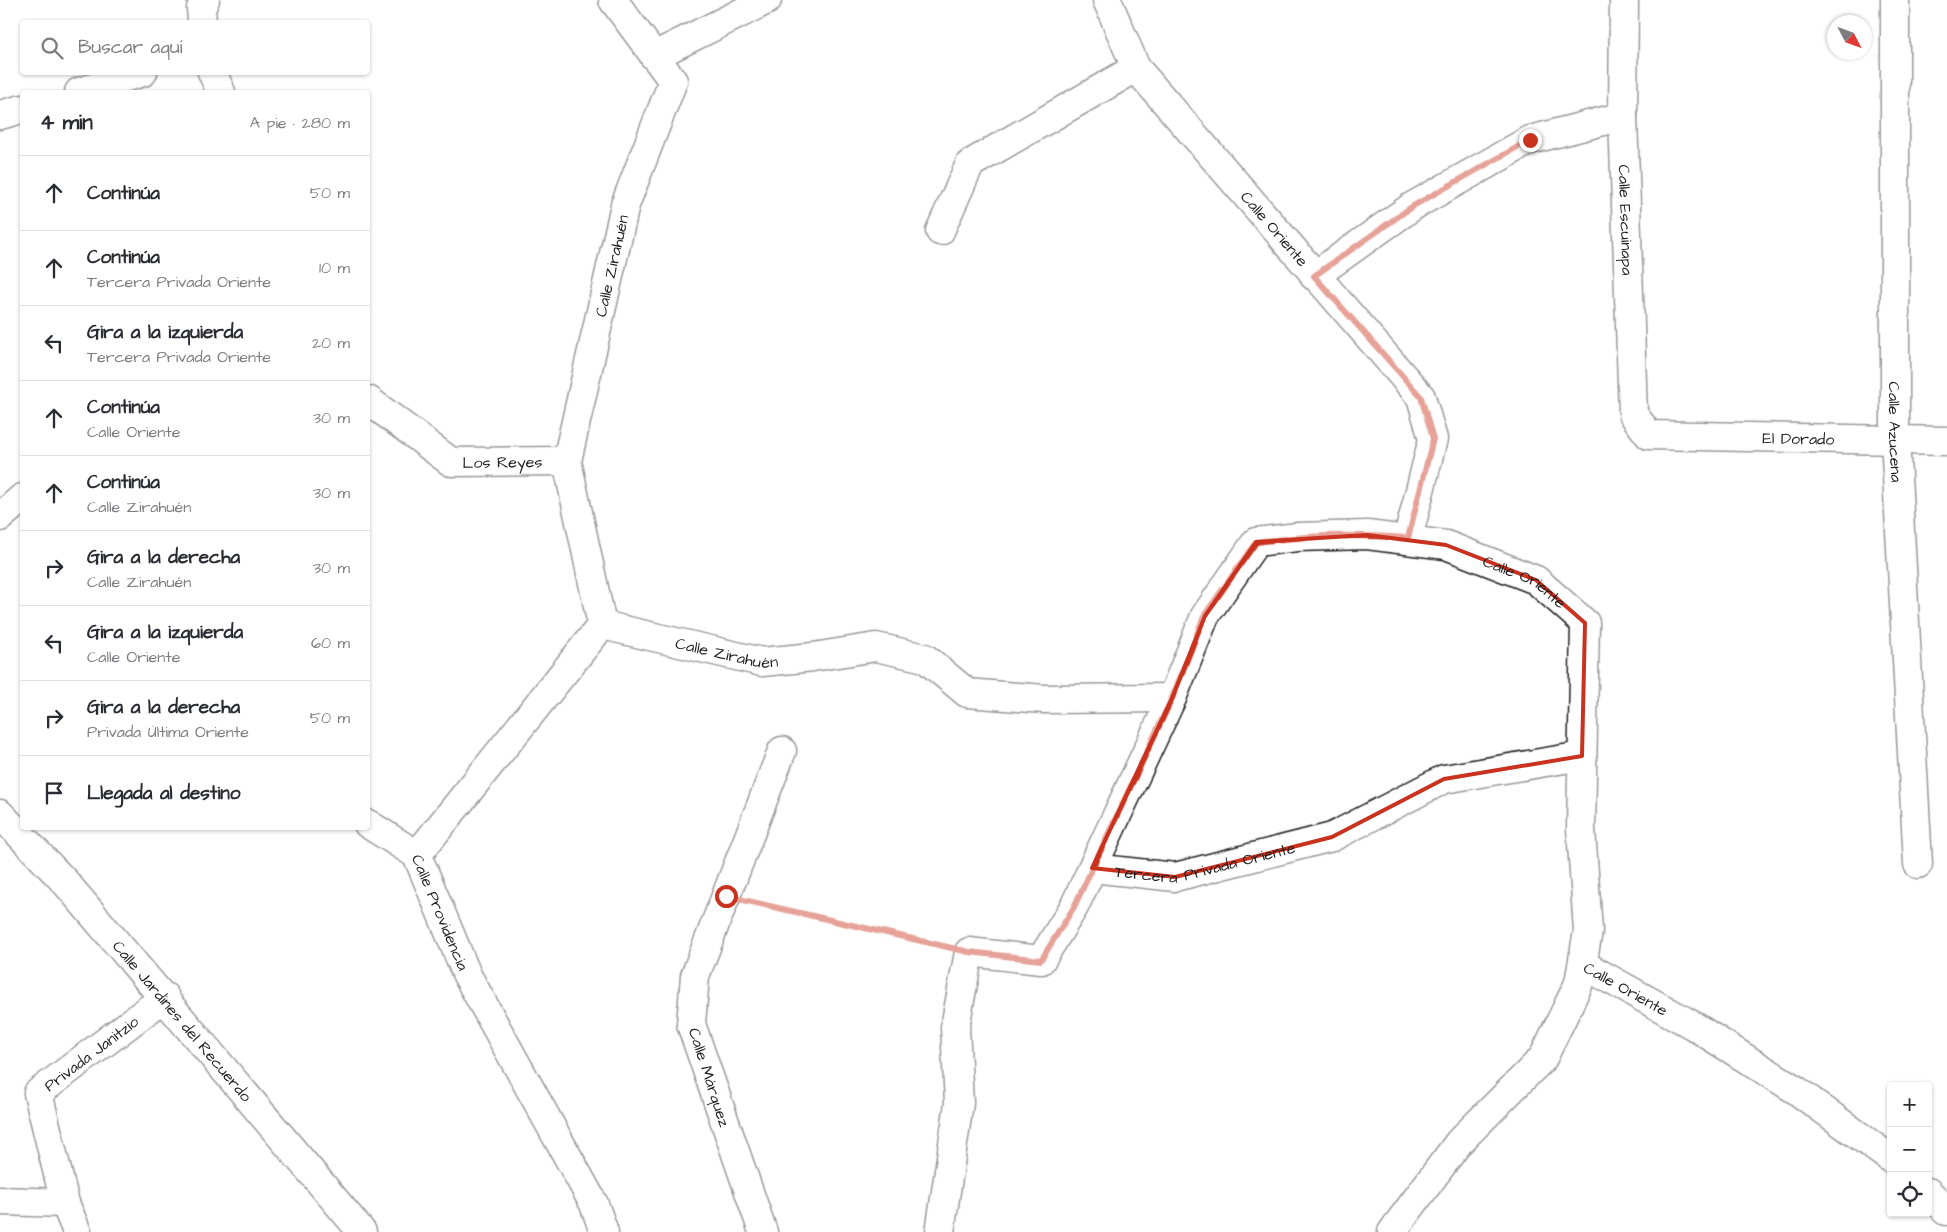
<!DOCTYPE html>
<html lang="es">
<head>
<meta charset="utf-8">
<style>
  body { margin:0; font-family:"Architects Daughter",sans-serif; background:#f7f7f7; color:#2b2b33 }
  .controls { position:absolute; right:15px; bottom:15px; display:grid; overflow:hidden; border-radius:5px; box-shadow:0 1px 4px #0004 }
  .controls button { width:45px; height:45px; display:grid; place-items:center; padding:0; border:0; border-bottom:1px solid #e1e1e2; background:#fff; color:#2b2b33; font:25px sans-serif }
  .compass { position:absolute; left:1827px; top:15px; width:45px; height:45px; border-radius:50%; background:#fff; box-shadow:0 1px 4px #0004; rotate:131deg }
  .stop { position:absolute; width:15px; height:15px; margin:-11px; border:4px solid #c8321e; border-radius:50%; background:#fff }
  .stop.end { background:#c8321e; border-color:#fff; box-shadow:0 1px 5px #0008 }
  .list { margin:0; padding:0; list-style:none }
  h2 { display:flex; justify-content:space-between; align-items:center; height:65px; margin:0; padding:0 20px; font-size:21px }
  h2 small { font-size:16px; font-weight:400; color:#7c7c81 }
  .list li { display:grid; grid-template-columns:32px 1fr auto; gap:15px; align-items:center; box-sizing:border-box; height:75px; padding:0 20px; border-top:1px solid #e1e1e2 }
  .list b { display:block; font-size:19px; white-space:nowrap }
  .list p { margin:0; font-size:16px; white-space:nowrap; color:#7c7c81 }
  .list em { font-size:16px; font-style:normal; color:#7c7c81 }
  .icon { flex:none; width:28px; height:28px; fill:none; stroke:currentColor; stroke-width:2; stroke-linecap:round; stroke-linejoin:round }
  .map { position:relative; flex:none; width:1947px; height:1232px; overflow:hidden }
  .search { position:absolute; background:#fff; box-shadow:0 1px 4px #0004; left:20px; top:20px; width:350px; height:55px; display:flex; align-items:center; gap:12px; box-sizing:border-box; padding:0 18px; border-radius:5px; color:#7c7c81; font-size:19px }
  .panel { position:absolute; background:#fff; box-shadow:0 1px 4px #0004; left:20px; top:90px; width:350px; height:740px; border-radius:5px }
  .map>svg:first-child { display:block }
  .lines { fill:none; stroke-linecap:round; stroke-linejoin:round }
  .minor-casing { stroke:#1c1c1c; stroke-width:31 }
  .path { stroke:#1c1c1c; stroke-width:3; stroke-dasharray:5 4; stroke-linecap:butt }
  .minor { stroke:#fff; stroke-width:28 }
  .route { stroke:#c8321e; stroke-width:6 }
  .marked { fill:none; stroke:#c8321e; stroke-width:4; stroke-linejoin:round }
  .labels { text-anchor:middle; stroke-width:4; stroke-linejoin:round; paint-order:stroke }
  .street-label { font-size:16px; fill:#1c1c1c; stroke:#fff }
</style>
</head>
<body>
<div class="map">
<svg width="1947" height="1232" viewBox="0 0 1947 1232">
  <rect width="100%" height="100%" fill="#fff"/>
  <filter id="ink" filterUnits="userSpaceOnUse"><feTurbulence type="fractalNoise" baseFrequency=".02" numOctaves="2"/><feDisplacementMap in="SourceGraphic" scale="10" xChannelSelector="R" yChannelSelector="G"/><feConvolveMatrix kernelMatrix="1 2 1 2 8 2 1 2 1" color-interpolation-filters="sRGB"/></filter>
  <g filter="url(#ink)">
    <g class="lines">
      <defs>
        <g id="minor">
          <path id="s1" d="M 1107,0 L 1136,68 L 1421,397 L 1433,439 L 1408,538"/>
          <path id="s2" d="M 1624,0 L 1623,116 L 1633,414 L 1649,435 L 1947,441"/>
          <path id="s3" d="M 1895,0 L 1895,438 L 1918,864"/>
          <path d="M 202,22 L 201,8 L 205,0"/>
          <path d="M 654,56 L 767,0"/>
          <path d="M 212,72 L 221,92"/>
          <path d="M 79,92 L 143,72"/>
          <path d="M 0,115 L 22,109"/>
          <path d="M 940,231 L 970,164 L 1136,68"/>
          <path d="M 1314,276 L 1413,206 L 1530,140 L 1623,116"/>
          <path id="s4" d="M 368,400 L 451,462 L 567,461"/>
          <path d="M 0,517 L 22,498"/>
          <path id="s5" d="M 602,625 L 567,461 L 625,205 L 673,81 L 613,0"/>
          <path id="s6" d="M 602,625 L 762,662 L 813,657 L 876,647 L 925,658 L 967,693 L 1044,699 L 1172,698"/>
          <path id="s7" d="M 0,814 L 66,883 L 362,1232"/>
          <path d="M 368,824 L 417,855"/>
          <path id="s8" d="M 417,855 L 467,975 L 594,1204 L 604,1232"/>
          <path d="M 417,855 L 602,625"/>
          <path id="s9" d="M 1092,868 L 1175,877 L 1332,837 L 1444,779 L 1582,756"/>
          <path id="s10" d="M 1584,965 L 1694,1026 L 1796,1090 L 1891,1159"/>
          <path d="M 1928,1192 L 1947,1211"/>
          <path d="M 0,1201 L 65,1203"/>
          <path id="s11" d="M 77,1232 L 65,1203 L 38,1093 L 165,997"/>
          <path d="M 763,1232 L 691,1024 L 695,976 L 782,751"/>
          <path id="s12" d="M 940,1232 L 959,1103 L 955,1027 L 969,952 L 1041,960 L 1074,907 L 1172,698 L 1205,616 L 1256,542 L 1297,537 L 1367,535 L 1446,545 L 1536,580 L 1585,623 L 1581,829 L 1588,931 L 1579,983 L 1543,1058 L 1459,1142 L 1392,1232"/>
        </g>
      </defs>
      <use href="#minor" class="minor-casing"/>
      <path class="path" d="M 757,903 L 936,944"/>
      <use href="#minor" class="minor"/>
    </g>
  </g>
  <g class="lines" filter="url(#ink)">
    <path class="route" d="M 726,896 L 969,952 L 1041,960 L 1074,907 L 1172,698 L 1204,616 L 1256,542 C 1307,535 1357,534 1408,538 L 1433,439 L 1421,397 L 1314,276 L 1413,206 L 1530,140"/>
  </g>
  <path d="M0 0H1947V1232H0ZM 1367,535 L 1446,545 L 1536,580 L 1585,623 L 1582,756 L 1444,779 L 1332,837 L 1175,877 L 1092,868 L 1172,698 L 1205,616 L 1256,542 Z" fill="#fff" fill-opacity=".55" fill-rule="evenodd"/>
  <path class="marked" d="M 1367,535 L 1446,545 L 1536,580 L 1585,623 L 1582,756 L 1444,779 L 1332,837 L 1175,877 L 1092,868 L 1172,698 L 1205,616 L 1256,542 Z"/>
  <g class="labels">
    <g class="street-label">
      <text dy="6" stroke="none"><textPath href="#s2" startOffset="220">Calle Escuinapa</textPath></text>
      <text dy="6" stroke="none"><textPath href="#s1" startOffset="286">Calle Oriente</textPath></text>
      <text dy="6" stroke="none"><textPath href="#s5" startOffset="368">Calle Zirahuén</textPath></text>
      <text dy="6" stroke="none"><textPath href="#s3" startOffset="432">Calle Azucena</textPath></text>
      <text dy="6" stroke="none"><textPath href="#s2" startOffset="590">El Dorado</textPath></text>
      <text dy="6" stroke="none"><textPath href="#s4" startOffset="155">Los Reyes</textPath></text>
      <text dy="6" stroke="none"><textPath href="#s12" startOffset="1105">Calle Oriente</textPath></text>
      <text dy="6" stroke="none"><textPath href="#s6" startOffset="128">Calle Zirahuén</textPath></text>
      <text dy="6" stroke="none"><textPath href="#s9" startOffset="115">Tercera Privada Oriente</textPath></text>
      <text dy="6" stroke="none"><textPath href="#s8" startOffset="62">Calle Providencia</textPath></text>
      <text dy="6" stroke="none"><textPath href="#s10" startOffset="48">Calle Oriente</textPath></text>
      <text dy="6" stroke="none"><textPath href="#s7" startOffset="276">Calle Jardines del Recuerdo</textPath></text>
      <text dy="6" stroke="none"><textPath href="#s11" startOffset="211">Privada Janitzio</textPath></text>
      <text transform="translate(710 1077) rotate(72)" y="6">Calle Márquez</text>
    </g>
  </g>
</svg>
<div class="controls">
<button>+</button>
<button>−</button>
<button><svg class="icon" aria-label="locate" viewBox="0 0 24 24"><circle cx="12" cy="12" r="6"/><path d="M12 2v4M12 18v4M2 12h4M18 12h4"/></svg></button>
</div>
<svg class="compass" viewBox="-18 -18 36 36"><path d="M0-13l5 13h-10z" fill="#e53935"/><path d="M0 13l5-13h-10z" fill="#7c7c81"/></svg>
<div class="stop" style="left:726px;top:896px"></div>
<div class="stop end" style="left:1530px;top:140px"></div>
<div class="search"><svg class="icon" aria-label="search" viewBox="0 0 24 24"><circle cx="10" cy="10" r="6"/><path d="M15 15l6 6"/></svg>Buscar aquí</div>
<section class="panel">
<h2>4 min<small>A pie · 280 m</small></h2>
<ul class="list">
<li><svg class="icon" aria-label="ahead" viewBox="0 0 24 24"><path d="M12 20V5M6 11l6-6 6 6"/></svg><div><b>Continúa</b></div><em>50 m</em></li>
<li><svg class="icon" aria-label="ahead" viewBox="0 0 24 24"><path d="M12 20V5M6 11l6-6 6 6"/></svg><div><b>Continúa</b><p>Tercera Privada Oriente</p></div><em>10 m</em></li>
<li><svg class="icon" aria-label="left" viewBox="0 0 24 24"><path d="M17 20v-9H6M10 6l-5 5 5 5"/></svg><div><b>Gira a la izquierda</b><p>Tercera Privada Oriente</p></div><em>20 m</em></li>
<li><svg class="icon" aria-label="ahead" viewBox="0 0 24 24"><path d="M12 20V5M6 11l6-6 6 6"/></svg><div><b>Continúa</b><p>Calle Oriente</p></div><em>30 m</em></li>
<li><svg class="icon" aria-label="ahead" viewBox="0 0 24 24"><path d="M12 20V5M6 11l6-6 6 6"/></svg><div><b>Continúa</b><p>Calle Zirahuén</p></div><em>30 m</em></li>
<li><svg class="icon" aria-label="right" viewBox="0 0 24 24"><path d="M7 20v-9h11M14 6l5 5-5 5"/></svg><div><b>Gira a la derecha</b><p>Calle Zirahuén</p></div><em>30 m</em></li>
<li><svg class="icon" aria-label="left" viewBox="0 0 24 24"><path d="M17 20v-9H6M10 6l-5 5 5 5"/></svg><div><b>Gira a la izquierda</b><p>Calle Oriente</p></div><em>60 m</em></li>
<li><svg class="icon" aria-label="right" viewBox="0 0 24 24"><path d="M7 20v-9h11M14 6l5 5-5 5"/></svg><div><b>Gira a la derecha</b><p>Privada Última Oriente</p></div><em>50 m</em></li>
<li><svg class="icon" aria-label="arrive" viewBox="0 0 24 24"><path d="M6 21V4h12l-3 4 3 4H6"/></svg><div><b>Llegada al destino</b></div></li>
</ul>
</section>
</div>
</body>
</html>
